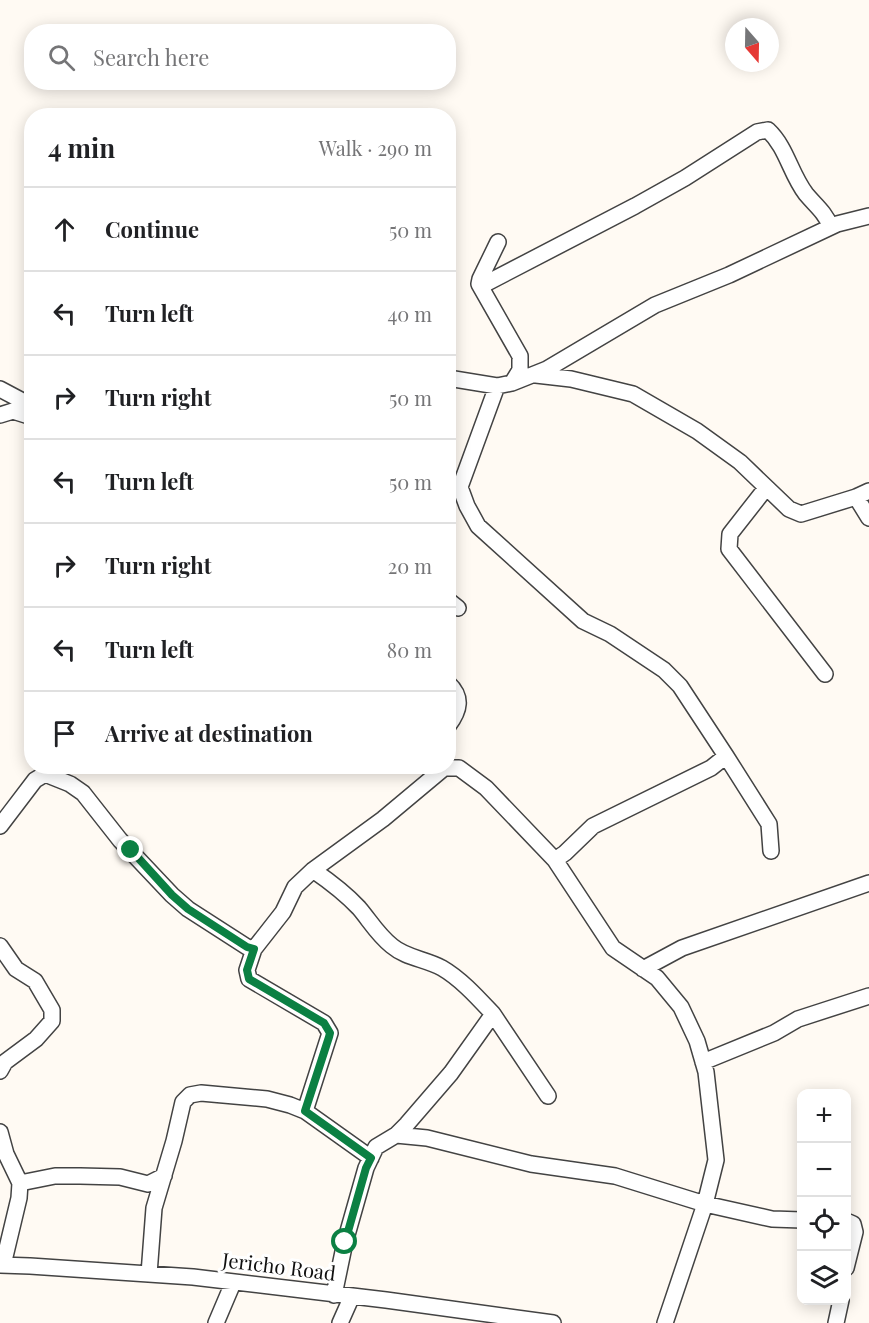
<!DOCTYPE html>
<html lang="en">
<head>
<meta charset="utf-8">
<style>
  body { margin:0; font-family:"Playfair Display",serif; background:#f6f6f6; color:#202124 }
  .controls { position:absolute; right:18px; bottom:18px; display:grid; overflow:hidden; border-radius:12px; box-shadow:0 3px 15px #0003 }
  .controls button { width:54px; height:54px; display:grid; place-items:center; padding:0; border:0; border-bottom:2px solid #e0e0e0; background:#fff; color:#202124; font:30px sans-serif }
  .compass { position:absolute; left:725px; top:18px; width:54px; height:54px; border-radius:50%; background:#fff; box-shadow:0 3px 15px #0003; rotate:160deg }
  .stop { position:absolute; width:18px; height:18px; margin:-14px; border:4px solid #0b8043; border-radius:50%; background:#fff }
  .stop.end { background:#0b8043; border-color:#fff; box-shadow:0 2px 6px #0008 }
  .list { margin:0; padding:0; list-style:none }
  h2 { display:flex; justify-content:space-between; align-items:center; height:78px; margin:0; padding:0 24px; font-size:26px }
  h2 small { font-size:20px; font-weight:400; color:#757577 }
  .list li { display:grid; grid-template-columns:39px 1fr auto; gap:18px; align-items:center; box-sizing:border-box; height:84px; padding:0 24px; border-top:2px solid #e0e0e0 }
  .list b { display:block; font-size:22px; white-space:nowrap }
  .list em { font-size:20px; font-style:normal; color:#757577 }
  .icon { flex:none; width:33px; height:33px; fill:none; stroke:currentColor; stroke-width:2; stroke-linecap:round; stroke-linejoin:round }
  .map { position:relative; flex:none; width:869px; height:1323px; overflow:hidden }
  .search { position:absolute; background:#fff; box-shadow:0 3px 15px #0003; left:24px; top:24px; width:432px; height:66px; display:flex; align-items:center; gap:15px; box-sizing:border-box; padding:0 21px; border-radius:24px; color:#757577; font-size:22px }
  .panel { position:absolute; background:#fff; box-shadow:0 3px 15px #0003; left:24px; top:108px; width:432px; height:666px; border-radius:24px }
  .map>svg:first-child { display:block }
  .lines { fill:none; stroke-linecap:round; stroke-linejoin:round }
  .minor-casing { stroke:#434343; stroke-width:18 }
  .minor { stroke:#fff; stroke-width:15 }
  .route { stroke:#0b8043; stroke-width:8 }
  .labels { text-anchor:middle; stroke-width:6; stroke-linejoin:round; paint-order:stroke }
  .street-label { font-size:20px; fill:#101010; stroke:#fff }
</style>
</head>
<body>
<div class="map">
<svg width="869" height="1323" viewBox="0 0 869 1323">
  <rect width="100%" height="100%" fill="#fffaf3"/>
  <g class="lines">
    <defs>
      <path id="minor" d="M 498,242 L 480,279 L 479,284 L 520,356 L 520,370 L 512,383
        M 481,286 L 635,206 L 685,178 L 757,132 L 768,130 C 787,148 790,173 806,194 C 816,206 824,211 831,227
        M 536,375 L 571,379 L 633,394 L 697,431 L 740,462 L 789,509 L 801,514 L 856,497 L 869,491
        M 448,378 L 497,386 L 512,383 L 547,369 L 655,305 L 729,275 L 837,224 L 869,216
        M 497,386 L 460,487 L 467,506 L 478,526 L 583,621 L 610,634 L 664,670 L 680,686 L 726,756 L 769,824 L 771,851
        M 0,389 L 32,406
        M 0,415 L 13,411 L 32,417
        M 766,488 L 730,534 L 729,549 L 825,674
        M 856,497 L 869,518
        M 448,600 L 458,608
        M 448,683 C 463,697 460,710 448,726
        M 45,774 L 70,784 L 83,793 L 120,840 L 172,895 L 188,909 L 247,947 L 254,949 L 283,912 L 295,887 L 313,870 L 383,819 L 444,768 L 459,768 L 486,788 L 555,860 L 613,948 L 657,978 L 681,1007 L 697,1041 L 706,1072 L 716,1160 L 705,1204 L 665,1323
        M 0,826 L 35,780 L 45,774 L 47,766
        M 555,860 L 565,853 L 593,826 L 711,768 L 726,756
        M 313,870 C 329,881 345,893 359,908 C 370,921 378,935 392,946 C 406,958 426,959 442,968 C 461,979 478,998 493,1014
        M 0,946 L 16,969 L 35,981 L 52,1010 L 52,1021 L 36,1039 L 5,1062 L 0,1071
        M 254,949 L 247,970 L 249,979 L 324,1023 L 330,1033 L 305,1111
        M 643,969 L 682,948 L 869,883
        M 703,1062 L 774,1033 L 798,1019 L 869,996
        M 0,1132 L 6,1154 L 20,1183 L 19,1198 L 3,1265
        M 396,1135 L 427,1138 L 531,1164 L 615,1176 L 705,1204 L 772,1219 L 802,1220
        M 20,1183 L 55,1176 L 80,1176 L 120,1177 L 148,1184 L 164,1176
        M 846,1221 L 853,1224 L 855,1232 L 846,1268
        M 0,1265 L 30,1266 L 193,1277 L 386,1300 L 553,1323
        M 149,1274 L 154,1208 L 174,1141 L 183,1102 L 190,1095 L 201,1093 L 267,1099 L 290,1105 L 305,1111 L 371,1158
        M 334,1295 L 345,1242 L 366,1168 L 376,1147 L 396,1135 L 407,1124 L 451,1073 L 493,1014 L 548,1096
        M 216,1323 L 233,1283
        M 340,1323 L 352,1296
        M 836,1323 L 841,1300"/>
    </defs>
    <use href="#minor" class="minor-casing"/>
    <use href="#minor" class="minor"/>
  </g>
  <g class="lines">
    <path class="route" d="M 131,850 L 172,895 L 188,909 L 247,947 L 254,949 L 247,970 L 249,979 L 324,1023 L 330,1033 L 329,1037 L 305,1111 L 371,1158 L 366,1168 L 345,1242"/>
  </g>
  <g class="labels">
    <g class="street-label">
      <text transform="translate(279 1267) rotate(7)" y="7">Jericho Road</text>
    </g>
  </g>
</svg>
<div class="controls">
<button>+</button>
<button>−</button>
<button><svg class="icon" aria-label="locate" viewBox="0 0 24 24"><circle cx="12" cy="12" r="6"/><path d="M12 2v4M12 18v4M2 12h4M18 12h4"/></svg></button>
<button><svg class="icon" aria-label="layers" viewBox="0 0 24 24"><path d="M12 4l9 5-9 5-9-5zM3 14l9 5 9-5"/></svg></button>
</div>
<svg class="compass" viewBox="-18 -18 36 36"><path d="M0-13l5 13h-10z" fill="#e53935"/><path d="M0 13l5-13h-10z" fill="#757577"/></svg>
<div class="stop" style="left:345px;top:1242px"></div>
<div class="stop end" style="left:131px;top:850px"></div>
<div class="search"><svg class="icon" aria-label="search" viewBox="0 0 24 24"><circle cx="10" cy="10" r="6"/><path d="M15 15l6 6"/></svg>Search here</div>
<section class="panel">
<h2>4 min<small>Walk · 290 m</small></h2>
<ul class="list">
<li><svg class="icon" aria-label="ahead" viewBox="0 0 24 24"><path d="M12 20V5M6 11l6-6 6 6"/></svg><div><b>Continue</b></div><em>50 m</em></li>
<li><svg class="icon" aria-label="left" viewBox="0 0 24 24"><path d="M17 20v-9H6M10 6l-5 5 5 5"/></svg><div><b>Turn left</b></div><em>40 m</em></li>
<li><svg class="icon" aria-label="right" viewBox="0 0 24 24"><path d="M7 20v-9h11M14 6l5 5-5 5"/></svg><div><b>Turn right</b></div><em>50 m</em></li>
<li><svg class="icon" aria-label="left" viewBox="0 0 24 24"><path d="M17 20v-9H6M10 6l-5 5 5 5"/></svg><div><b>Turn left</b></div><em>50 m</em></li>
<li><svg class="icon" aria-label="right" viewBox="0 0 24 24"><path d="M7 20v-9h11M14 6l5 5-5 5"/></svg><div><b>Turn right</b></div><em>20 m</em></li>
<li><svg class="icon" aria-label="left" viewBox="0 0 24 24"><path d="M17 20v-9H6M10 6l-5 5 5 5"/></svg><div><b>Turn left</b></div><em>80 m</em></li>
<li><svg class="icon" aria-label="arrive" viewBox="0 0 24 24"><path d="M6 21V4h12l-3 4 3 4H6"/></svg><div><b>Arrive at destination</b></div></li>
</ul>
</section>
</div>
</body>
</html>
